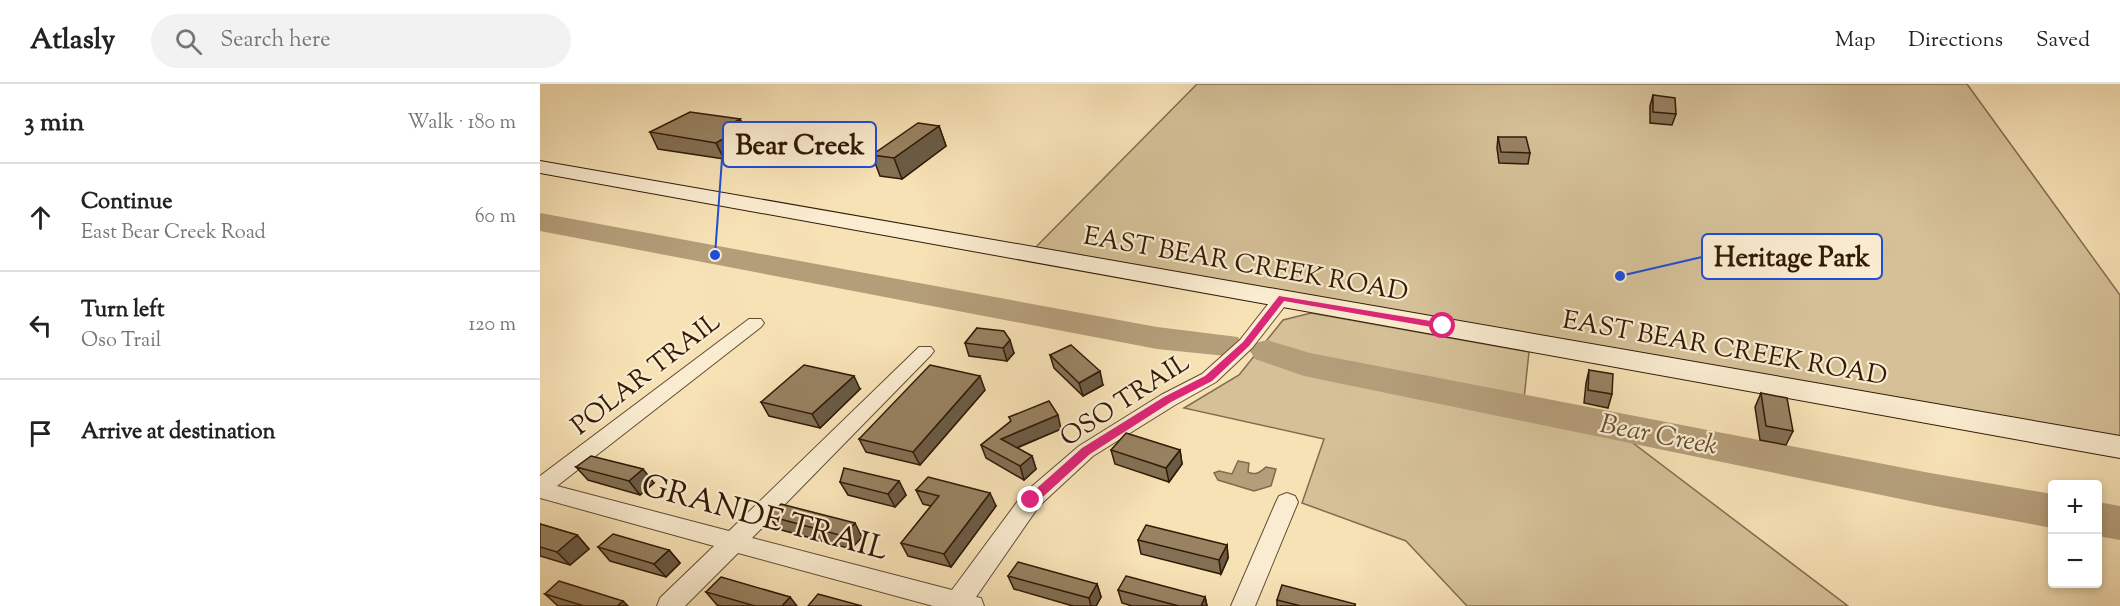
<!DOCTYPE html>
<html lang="en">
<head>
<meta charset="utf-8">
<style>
  body { margin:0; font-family:"Sorts Mill Goudy",serif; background:#f2f2f2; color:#222 }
  .controls { position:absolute; right:18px; bottom:18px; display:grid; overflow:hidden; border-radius:6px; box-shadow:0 3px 9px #0003 }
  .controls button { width:54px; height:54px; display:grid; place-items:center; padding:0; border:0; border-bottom:2px solid #e0e0e0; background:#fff; color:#222; font:30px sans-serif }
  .stop { position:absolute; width:18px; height:18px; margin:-14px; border:4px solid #db2777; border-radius:50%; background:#fff }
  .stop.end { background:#db2777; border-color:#fff; box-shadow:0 2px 6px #0008 }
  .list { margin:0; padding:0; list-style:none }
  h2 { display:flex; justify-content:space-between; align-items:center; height:78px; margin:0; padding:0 24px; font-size:26px }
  h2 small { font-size:20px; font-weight:400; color:#767676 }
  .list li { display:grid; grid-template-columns:39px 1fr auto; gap:18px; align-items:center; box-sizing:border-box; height:108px; padding:0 24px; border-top:2px solid #e0e0e0 }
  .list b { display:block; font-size:22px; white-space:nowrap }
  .list p { margin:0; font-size:20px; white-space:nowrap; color:#767676 }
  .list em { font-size:20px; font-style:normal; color:#767676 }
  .icon { flex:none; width:33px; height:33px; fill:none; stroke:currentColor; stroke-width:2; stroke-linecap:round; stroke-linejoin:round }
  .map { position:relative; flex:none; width:1580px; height:522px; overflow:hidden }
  header { display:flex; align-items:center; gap:36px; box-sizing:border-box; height:84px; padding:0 30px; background:#fff; border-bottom:2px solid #e0e0e0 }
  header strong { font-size:28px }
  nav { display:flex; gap:33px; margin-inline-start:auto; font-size:21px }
  .search { width:420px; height:54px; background:#f2f2f2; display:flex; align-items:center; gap:15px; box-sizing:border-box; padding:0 21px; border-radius:33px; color:#767676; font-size:22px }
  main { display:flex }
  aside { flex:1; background:#fff }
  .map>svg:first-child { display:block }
  .green { fill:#d5c098; stroke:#836d4f; stroke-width:1.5 }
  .water { fill:#b49e7a; stroke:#80694c; stroke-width:1.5 }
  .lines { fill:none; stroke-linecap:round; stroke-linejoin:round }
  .river { fill:#b49e7a; fill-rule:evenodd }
  .minor-casing { stroke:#624c32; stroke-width:2 }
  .secondary-casing { stroke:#311a06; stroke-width:2 }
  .minor { fill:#faecd0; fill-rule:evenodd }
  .secondary { fill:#faecd0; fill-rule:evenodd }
  .wall { fill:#837054; stroke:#311a06; stroke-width:1.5 }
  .shaded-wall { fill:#6a5b45; stroke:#311a06; stroke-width:1.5 }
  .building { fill:#988262; stroke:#311a06; stroke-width:1.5 }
  .route { fill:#db2777 }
  .labels { text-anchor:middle; stroke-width:4.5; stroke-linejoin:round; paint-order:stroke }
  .street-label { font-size:26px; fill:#311a06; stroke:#faecd0 }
  .water-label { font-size:27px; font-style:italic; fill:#654f34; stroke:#faecd0 }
  .near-street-label { font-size:32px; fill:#311a06; stroke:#faecd0 }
  .leader { fill:none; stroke:#1d4ed8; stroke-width:2 }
  .callout-dot { fill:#1d4ed8; stroke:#faecd0; stroke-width:2 }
  .callout { fill:#faecd0; stroke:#1d4ed8; stroke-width:2 }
  .callout-label { font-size:27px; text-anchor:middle; font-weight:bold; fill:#311a06 }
</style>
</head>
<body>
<header>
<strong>Atlasly</strong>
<div class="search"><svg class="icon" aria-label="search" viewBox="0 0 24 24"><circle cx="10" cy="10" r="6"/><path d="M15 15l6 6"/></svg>Search here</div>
<nav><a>Map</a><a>Directions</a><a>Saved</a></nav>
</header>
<main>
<aside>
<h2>3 min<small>Walk · 180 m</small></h2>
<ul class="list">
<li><svg class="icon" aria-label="ahead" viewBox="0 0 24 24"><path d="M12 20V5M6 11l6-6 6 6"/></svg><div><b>Continue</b><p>East Bear Creek Road</p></div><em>60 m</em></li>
<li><svg class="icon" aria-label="left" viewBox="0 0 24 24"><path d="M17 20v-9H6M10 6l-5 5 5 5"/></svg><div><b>Turn left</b><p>Oso Trail</p></div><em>120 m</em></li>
<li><svg class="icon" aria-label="arrive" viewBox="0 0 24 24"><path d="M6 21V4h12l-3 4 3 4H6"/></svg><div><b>Arrive at destination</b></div></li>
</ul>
</aside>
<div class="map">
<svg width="1580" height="522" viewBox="0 0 1580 522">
  <rect width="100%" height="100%" fill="#f7e2b6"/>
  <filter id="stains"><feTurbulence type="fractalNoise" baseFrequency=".00333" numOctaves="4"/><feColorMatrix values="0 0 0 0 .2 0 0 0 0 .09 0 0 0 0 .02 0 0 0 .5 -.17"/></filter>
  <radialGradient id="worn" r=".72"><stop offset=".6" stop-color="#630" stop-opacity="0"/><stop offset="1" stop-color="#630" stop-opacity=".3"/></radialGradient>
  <path class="green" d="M 657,0 L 1427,0 L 1580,211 L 1580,368 L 486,173 Z
    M 771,229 L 989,268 L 983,324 L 1081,350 L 1308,522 L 927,522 L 866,457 L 762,419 L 784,355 L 644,324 L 699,291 L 743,236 Z"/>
  <path class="water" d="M 698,377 L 709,379 L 708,388 C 716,392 720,388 726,383 L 736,385 L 731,402 L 714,407 L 678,396 L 674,389 L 679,387 L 692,390 Z"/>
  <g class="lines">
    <path class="river" d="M 0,129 L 617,243 L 698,253 L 703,261 L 698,269 L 686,272 L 617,265 L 0,147 Z
      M 727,256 L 770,269 L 1390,389 L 1512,410 L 1512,444 L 1390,421 L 764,292 L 715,275 L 710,267 L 715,259 Z
      M 1558,418 L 1580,422 L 1580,456 L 1558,452 Z"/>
    <defs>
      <path id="minor" d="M 742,209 L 750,214 L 748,218 L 712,264 L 676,298 L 635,321 L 553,372 L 499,422 L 436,513 L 441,514 L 444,522 L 393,522 L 198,469 L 145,522 L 117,522 L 120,514 L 174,462 L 0,414 L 0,392 L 209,235 L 221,235 L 224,239 L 221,243 L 17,402 L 189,447 L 379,263 L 391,263 L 394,267 L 391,271 L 212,454 L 412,506 L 483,410 L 539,362 L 621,311 L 662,290 L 700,256 L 736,210 Z
        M 747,409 L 755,412 L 758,418 L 715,522 L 691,522 L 736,418 L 739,412 Z"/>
      <path id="secondary" d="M 0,77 L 1580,352 L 1580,374 L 0,89 Z"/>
    </defs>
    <use href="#minor" class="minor-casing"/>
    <use href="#secondary" class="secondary-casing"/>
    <use href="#minor" class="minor"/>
    <use href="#secondary" class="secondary"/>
  </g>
  <path class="wall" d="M 1113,11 L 1136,30 L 1132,41 L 1110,39 L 1110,22 Z
    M 200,35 L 207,51 L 206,52 L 210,60 L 184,75 L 118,65 L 110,48 Z
    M 399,42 L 406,62 L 362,95 L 340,92 L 332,71 Z
    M 958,53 L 990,69 L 988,80 L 959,79 L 957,64 Z
    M 437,244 L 474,269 L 467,277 L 429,272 L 425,259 Z
    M 510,271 L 563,301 L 543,312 L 514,284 Z
    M 1049,286 L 1072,310 L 1068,324 L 1044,319 L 1046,299 Z
    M 320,305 L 280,344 L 229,332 L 221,318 Z
    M 445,306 L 380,381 L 326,368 L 319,355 Z
    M 1221,309 L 1253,347 L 1246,361 L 1220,356 L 1215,323 Z
    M 469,333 L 521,345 L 477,364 L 492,372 L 496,385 L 484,396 L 446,374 L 441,361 L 471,337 Z
    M 571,366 L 640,366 L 642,380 L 629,398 L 575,380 Z
    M 36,383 L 114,399 L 100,411 L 48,396 Z
    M 359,397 L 366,411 L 355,423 L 308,411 L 300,398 Z
    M 376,406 L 456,422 L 411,483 L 368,472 L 361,459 L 391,422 L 383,420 Z
    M 229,432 L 322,453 L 311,465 L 238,445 Z
    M 0,440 L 37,451 L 49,465 L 30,481 L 0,472 Z
    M 598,456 L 687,461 L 688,474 L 681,490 L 601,470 Z
    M 58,463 L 129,466 L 140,479 L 126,493 L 70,477 Z
    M 468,492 L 557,500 L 561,513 L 556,522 L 533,522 L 474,505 Z
    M 578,506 L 665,513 L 667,522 L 592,522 L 582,519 Z
    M 166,508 L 257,522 L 181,522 L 177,521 Z
    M 5,510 L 88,522 L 18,522 Z
    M 737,516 L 815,520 L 815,522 L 737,522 Z"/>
  <path class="shaded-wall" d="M 200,35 L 207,51 L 206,52 L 210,60 L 184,75 L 176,59 L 187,42 Z
    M 399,42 L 406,62 L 362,95 L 354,74 Z
    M 470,256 L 474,269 L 467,277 L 463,264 Z
    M 560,287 L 563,301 L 543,312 L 539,299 Z
    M 314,292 L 320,305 L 280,344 L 272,330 Z
    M 440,292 L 445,306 L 380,381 L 373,368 Z
    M 518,331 L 521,345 L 466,368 L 461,355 Z
    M 640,366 L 642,380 L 629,398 L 626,384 Z
    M 492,372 L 496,385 L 484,396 L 480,382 Z
    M 103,385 L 114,399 L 100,411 L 89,397 Z
    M 359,397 L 366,411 L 355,423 L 348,410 Z
    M 450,409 L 456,422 L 411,483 L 404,470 Z
    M 315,439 L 322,453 L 311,465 L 303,452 Z
    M 37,451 L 49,465 L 30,481 L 17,468 Z
    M 687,461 L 688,474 L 681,490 L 679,476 Z
    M 129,466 L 140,479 L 126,493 L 114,480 Z
    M 557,500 L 561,513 L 556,522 L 551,522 L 549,514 Z
    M 250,513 L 257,522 L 242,522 Z
    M 665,513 L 667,522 L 661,522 Z
    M 83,517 L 88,522 L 77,522 Z"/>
  <path class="building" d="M 1113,11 L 1135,14 L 1136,30 L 1113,28 Z
    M 150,28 L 200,35 L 187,42 L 202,44 L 176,59 L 110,48 Z
    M 378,39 L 399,42 L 354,74 L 332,71 Z
    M 958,53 L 986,53 L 990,69 L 961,68 Z
    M 437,244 L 464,247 L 470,256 L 463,264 L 425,259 Z
    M 531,261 L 560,287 L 539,299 L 510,271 Z
    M 264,281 L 314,292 L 272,330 L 221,318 Z
    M 390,281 L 440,292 L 373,368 L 319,355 Z
    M 1049,286 L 1073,290 L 1072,310 L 1048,306 Z
    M 1221,309 L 1247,314 L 1253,347 L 1226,342 Z
    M 509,317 L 518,331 L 461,355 L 492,372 L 480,382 L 441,361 L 471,337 L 469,333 Z
    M 586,349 L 640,366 L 626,384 L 571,366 Z
    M 51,372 L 103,385 L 89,397 L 36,383 Z
    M 304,384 L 359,397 L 348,410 L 300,398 Z
    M 388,393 L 450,409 L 404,470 L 361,459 L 399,412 L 376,406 Z
    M 241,420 L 315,439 L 303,452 L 229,432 Z
    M 0,440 L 37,451 L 17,468 L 0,463 Z
    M 606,441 L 687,461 L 679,476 L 598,456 Z
    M 73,450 L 129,466 L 114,480 L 58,463 Z
    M 478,478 L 557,500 L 549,514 L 468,492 Z
    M 586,492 L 665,513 L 661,522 L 639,522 L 578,506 Z
    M 181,493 L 250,513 L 242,522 L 215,522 L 166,508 Z
    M 19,497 L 83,517 L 77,522 L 44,522 L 5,510 Z
    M 742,501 L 815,520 L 815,522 L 761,522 L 737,516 Z
    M 278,510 L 322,522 L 268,522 Z"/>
  <path class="route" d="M 739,212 L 903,239 L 908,242 L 903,245 L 744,217 L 709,262 L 672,297 L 631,318 L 550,370 L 495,420 L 487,420 L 487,413 L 542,364 L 624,313 L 665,292 L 703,258 Z"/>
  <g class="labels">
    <g class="street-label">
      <text transform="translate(706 179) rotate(10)" y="9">EAST BEAR CREEK ROAD</text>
      <text transform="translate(1185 263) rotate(10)" y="9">EAST BEAR CREEK ROAD</text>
      <text transform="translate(105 289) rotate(-38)" y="9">POLAR TRAIL</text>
      <text transform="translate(584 315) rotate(-33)" y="9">OSO TRAIL</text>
    </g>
    <g class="water-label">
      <text transform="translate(1119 350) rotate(11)" y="9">Bear Creek</text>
    </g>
    <g class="near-street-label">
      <text transform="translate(225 432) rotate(15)" y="11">GRANDE TRAIL</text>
    </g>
  </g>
  <path class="leader" d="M175 171L183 61M1080 192L1162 173"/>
  <g class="callout-dot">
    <circle cx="175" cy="171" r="6"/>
    <circle cx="1080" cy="192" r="6"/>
  </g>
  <g class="callout">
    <rect x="183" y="38" width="153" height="45" rx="6"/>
    <rect x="1162" y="150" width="180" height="45" rx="6"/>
  </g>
  <g class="callout-label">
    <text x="260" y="70">Bear Creek</text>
    <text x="1252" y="182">Heritage Park</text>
  </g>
  <rect width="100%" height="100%" filter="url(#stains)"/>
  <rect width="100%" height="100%" fill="url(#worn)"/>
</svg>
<div class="controls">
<button>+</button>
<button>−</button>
</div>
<div class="stop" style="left:903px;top:242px"></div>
<div class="stop end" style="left:491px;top:416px"></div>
</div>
</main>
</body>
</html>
